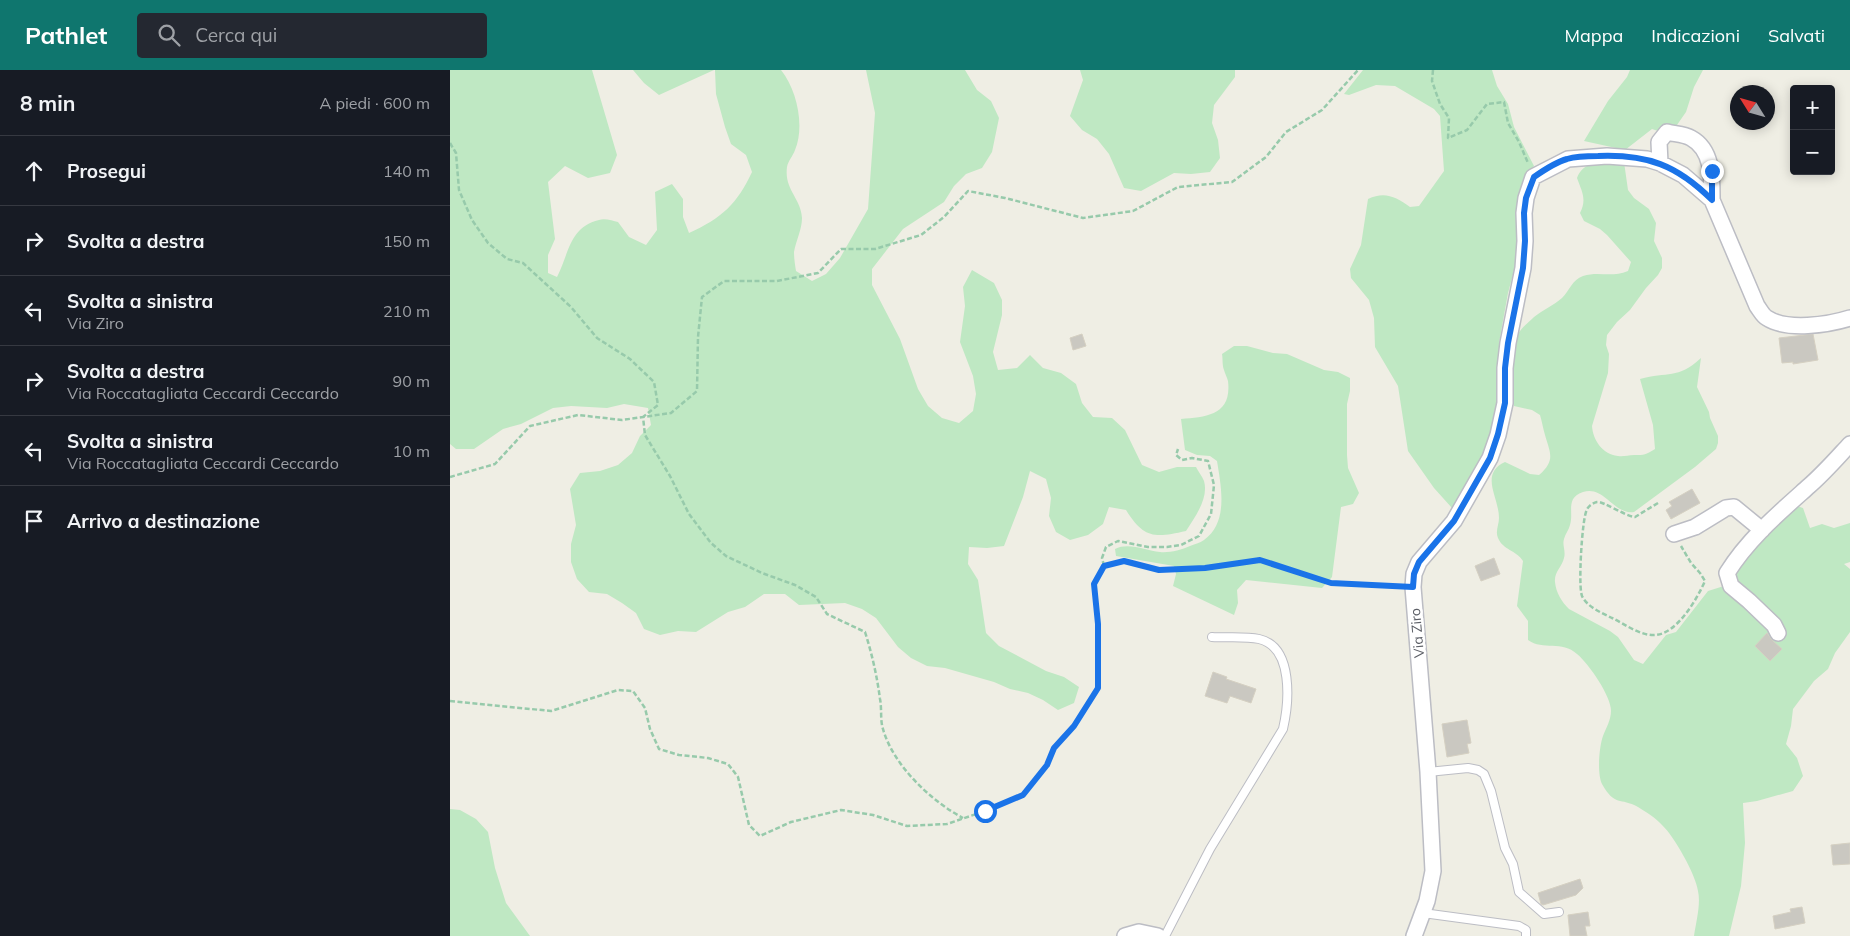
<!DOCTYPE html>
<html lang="it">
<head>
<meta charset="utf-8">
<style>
  body { margin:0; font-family:Mulish,sans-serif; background:#242831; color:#f1f3f6 }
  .controls { position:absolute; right:15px; top:15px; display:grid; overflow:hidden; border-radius:5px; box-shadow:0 2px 12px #0003 }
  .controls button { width:45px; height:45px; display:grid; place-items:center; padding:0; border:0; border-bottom:1px solid #363941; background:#171b24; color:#f1f3f6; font:25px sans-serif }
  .compass { position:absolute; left:1280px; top:15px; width:45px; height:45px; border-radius:50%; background:#171b24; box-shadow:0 2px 12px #0003; rotate:307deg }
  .stop { position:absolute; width:15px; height:15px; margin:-11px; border:4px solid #1a73e8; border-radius:50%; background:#fff }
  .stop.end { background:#1a73e8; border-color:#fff; box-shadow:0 1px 5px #0008 }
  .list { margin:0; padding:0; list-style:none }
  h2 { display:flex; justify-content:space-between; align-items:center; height:65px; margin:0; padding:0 20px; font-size:21px }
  h2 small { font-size:16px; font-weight:400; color:#9ea1a6 }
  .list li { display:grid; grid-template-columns:32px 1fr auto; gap:15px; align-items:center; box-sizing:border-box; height:70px; padding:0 20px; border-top:1px solid #363941 }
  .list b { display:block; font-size:19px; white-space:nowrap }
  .list p { margin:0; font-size:16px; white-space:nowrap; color:#9ea1a6 }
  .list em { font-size:16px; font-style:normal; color:#9ea1a6 }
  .icon { flex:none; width:28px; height:28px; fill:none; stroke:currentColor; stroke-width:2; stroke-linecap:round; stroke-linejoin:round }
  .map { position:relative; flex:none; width:1400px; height:866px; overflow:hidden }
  header { display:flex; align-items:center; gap:30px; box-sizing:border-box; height:70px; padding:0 25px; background:#0f766e; color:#fff }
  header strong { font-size:24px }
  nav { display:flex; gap:28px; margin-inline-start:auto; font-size:18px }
  .search { width:350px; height:45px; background:#242831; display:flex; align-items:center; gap:12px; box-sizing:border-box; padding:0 18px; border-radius:5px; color:#9ea1a6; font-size:19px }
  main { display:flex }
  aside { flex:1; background:#171b24 }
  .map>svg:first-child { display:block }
  .green { fill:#bfe8c3 }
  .building { fill:#cac8c1; stroke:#d5d0c2 }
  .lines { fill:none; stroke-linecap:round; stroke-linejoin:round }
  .lane-casing { stroke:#bcbdc4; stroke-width:10 }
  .street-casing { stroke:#bcbdc4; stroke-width:18 }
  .path { stroke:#97caab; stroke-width:2.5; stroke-dasharray:5 2.5; stroke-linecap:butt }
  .lane { stroke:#fff; stroke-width:8 }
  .street { stroke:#fff; stroke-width:15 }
  .route { stroke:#1a73e8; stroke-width:6 }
  .labels { text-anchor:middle; stroke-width:5; stroke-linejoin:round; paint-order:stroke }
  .street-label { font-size:14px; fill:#5c5f66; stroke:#fff }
</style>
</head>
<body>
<header>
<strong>Pathlet</strong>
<div class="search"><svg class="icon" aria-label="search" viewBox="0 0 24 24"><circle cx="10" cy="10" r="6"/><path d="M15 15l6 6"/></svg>Cerca qui</div>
<nav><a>Mappa</a><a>Indicazioni</a><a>Salvati</a></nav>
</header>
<main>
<aside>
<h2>8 min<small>A piedi · 600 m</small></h2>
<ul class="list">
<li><svg class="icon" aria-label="ahead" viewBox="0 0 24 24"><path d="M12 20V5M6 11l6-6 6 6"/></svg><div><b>Prosegui</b></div><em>140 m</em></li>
<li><svg class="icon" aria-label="right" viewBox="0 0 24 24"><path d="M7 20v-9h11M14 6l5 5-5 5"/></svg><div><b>Svolta a destra</b></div><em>150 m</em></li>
<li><svg class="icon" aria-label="left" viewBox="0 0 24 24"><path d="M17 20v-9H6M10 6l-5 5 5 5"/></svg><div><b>Svolta a sinistra</b><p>Via Ziro</p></div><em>210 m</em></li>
<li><svg class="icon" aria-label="right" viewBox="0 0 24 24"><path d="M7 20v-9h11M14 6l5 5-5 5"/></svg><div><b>Svolta a destra</b><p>Via Roccatagliata Ceccardi Ceccardo</p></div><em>90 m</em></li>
<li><svg class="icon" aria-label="left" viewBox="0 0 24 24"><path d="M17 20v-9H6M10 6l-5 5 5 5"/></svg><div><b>Svolta a sinistra</b><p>Via Roccatagliata Ceccardi Ceccardo</p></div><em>10 m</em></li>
<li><svg class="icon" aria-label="arrive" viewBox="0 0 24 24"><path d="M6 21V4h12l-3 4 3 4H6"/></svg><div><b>Arrivo a destinazione</b></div></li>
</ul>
</aside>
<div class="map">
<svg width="1400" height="866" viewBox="0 0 1400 866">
  <rect width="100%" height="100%" fill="#efeee4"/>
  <path class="green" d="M 0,0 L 142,0 L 167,85 L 160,103 L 138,108 L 115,96 L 98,112 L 105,169 L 98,185 L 98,203 L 107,207 C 119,184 119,157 149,150 C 155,148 163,151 168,152 L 179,167 L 196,175 L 207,160 L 205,122 L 222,114 L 233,129 L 233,147 L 239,163 C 272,148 287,134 302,102 L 296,85 L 281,74 L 275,57 L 266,24 L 265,0 L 331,0 C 347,20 355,56 345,80 C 343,86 338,91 337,97 C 334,120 351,128 352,148 C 352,159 346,171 344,182 C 344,188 345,195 346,201 L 362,211 L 376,204 L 390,188 L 418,139 L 425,43 L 416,0 L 515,0 L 527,20 L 541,31 L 549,48 L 542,82 L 532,98 L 516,104 L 504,116 L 494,132 L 453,159 L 422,199 L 422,215 L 450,269 L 468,319 L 478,336 L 492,348 L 509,353 L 523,341 L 526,324 L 523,306 L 510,272 L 515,236 L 513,217 L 522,200 L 544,213 L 552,230 L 552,245 L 543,282 L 548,300 L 567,298 L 580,285 L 593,298 L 611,303 L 626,314 L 632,333 L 643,347 L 662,348 L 675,360 L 692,395 L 709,402 L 727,397 L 746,397 C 748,401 752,406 754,411 C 759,428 745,447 736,461 C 705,468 694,469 676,440 L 659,437 L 653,454 L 638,465 L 620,470 L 606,462 L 599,446 L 601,428 L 596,409 L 580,401 L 573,427 L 554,476 L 537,478 L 519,477 L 518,494 L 528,510 L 536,563 L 549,576 L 596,601 L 614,607 L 629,617 L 624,633 L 608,640 L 593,630 L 578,623 L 560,619 L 544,612 L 495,598 L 477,596 L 461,588 L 448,577 L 426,548 L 412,539 L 395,533 L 349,535 L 335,524 L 314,524 L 295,537 L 278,542 L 246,562 L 228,561 L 210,565 L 194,559 L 186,543 L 172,533 L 157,524 L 139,522 L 127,509 L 121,492 L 121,474 L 126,455 L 120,419 L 130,403 L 150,401 L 168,395 L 182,383 L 190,366 L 201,355 L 198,338 L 174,334 L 157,338 L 121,336 L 103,338 L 71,354 L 53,359 L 24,379 L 6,379 L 0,374 Z
    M 183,0 L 264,0 L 209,25 L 194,13 Z
    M 630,0 L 785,0 L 785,7 L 764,35 L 762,53 L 768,70 L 770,88 L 760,102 L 741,104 L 724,103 L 691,121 L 674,118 L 659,84 L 647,69 L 632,60 L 620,46 L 633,10 Z
    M 913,0 L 1042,0 L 1047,16 L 1058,34 L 1064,57 L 1084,96 L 1074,108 L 1070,121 L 1067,142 L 1066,193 L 1058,223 L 1049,273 L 1049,318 L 1042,356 L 1034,385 L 1017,417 L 1002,438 L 984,418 L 958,381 L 948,316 L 925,277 L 924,248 L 919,230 L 901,208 L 900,199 L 911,175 L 918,129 C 935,121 946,127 960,137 L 969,136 L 994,101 L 990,46 L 984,39 L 945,16 L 926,15 L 899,25 L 894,24 Z
    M 1180,0 L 1253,0 L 1244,17 L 1236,42 L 1220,65 L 1202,59 L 1175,80 L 1134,71 L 1158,31 L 1177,7 Z
    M 1174,92 L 1178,120 L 1184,128 L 1199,139 L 1206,153 L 1204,171 L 1212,188 L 1212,198 L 1208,205 L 1196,218 L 1180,240 L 1167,252 L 1157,265 L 1156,275 L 1159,284 L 1158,303 L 1142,356 C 1143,370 1152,384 1168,386 C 1173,387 1178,385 1184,385 C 1195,385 1195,385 1205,379 L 1203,355 L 1190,309 C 1218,301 1227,310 1251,288 L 1247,317 L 1259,342 L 1260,348 L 1268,366 L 1268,373 L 1266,379 L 1245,397 L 1184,442 C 1164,445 1154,415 1133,422 C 1115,428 1124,442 1120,455 C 1119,460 1115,464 1114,469 C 1112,475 1116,481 1114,488 C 1112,497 1104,502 1105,512 C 1106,523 1112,532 1119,539 L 1160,561 L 1168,567 L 1184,590 L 1193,594 L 1216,565 L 1226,562 L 1258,521 L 1274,516 L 1299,481 L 1347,436 L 1353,438 L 1360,458 L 1372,454 L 1384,458 L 1400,453 L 1400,492 L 1394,494 L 1400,499 L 1400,562 L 1385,583 L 1378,599 L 1364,611 L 1343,639 L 1341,656 L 1336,674 L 1347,688 L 1353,706 L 1343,721 L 1307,731 L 1293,733 L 1295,773 L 1291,816 L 1279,866 L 1244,866 C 1246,852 1251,834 1248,821 C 1246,805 1224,766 1212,755 C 1206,748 1196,742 1188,737 C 1170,727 1165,737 1152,714 C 1147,704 1149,677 1153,666 C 1156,658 1161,650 1161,641 C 1161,626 1139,594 1127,584 C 1112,570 1093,581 1078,570 L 1078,551 L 1067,536 L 1073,491 C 1066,480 1053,480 1048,468 C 1045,461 1049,455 1049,448 C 1049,427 1029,404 1055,392 L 1080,404 L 1089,405 C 1106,390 1100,383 1095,365 C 1093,358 1092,352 1090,345 L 1082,340 L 1064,336 C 1061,319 1060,279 1068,264 C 1071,258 1079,252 1084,247 C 1093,240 1104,235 1112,228 C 1120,220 1122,210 1133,206 C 1149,201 1161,208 1178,201 L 1181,192 L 1157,165 L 1150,159 L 1134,151 L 1130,143 C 1137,129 1132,122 1127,108 C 1135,88 1155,93 1174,92 Z
    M 784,276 L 797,276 L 823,283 L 837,284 L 874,300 L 888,302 L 900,308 L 900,321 L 897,334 L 897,385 L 898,398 L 909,423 L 903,434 L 891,437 L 882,507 L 872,518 L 796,510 L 787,520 L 788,533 L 784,545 L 723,516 L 726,504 L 724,496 L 666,486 L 665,479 C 679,472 696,481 710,482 C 719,483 731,480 740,476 C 744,474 750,473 754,470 C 779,452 771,416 767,391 L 760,386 L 747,385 L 735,380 L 731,349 C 757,347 782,345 778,311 C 777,307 775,304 774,300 C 772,295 773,289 772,284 Z
    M 0,739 L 10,740 L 26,749 L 38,762 L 45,798 L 56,833 L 80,866 L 0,866 Z"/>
  <path class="building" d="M 632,264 L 636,276 L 623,280 L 620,268 Z
    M 1363,264 L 1368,290 L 1343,294 L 1343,292 L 1332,293 L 1329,268 Z
    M 1242,419 L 1250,433 L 1221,449 L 1216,440 L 1222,436 L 1219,432 Z
    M 1044,488 L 1050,504 L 1031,511 L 1025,496 Z
    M 1317,563 L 1322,570 L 1332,579 L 1320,591 L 1305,576 Z
    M 763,602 L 777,607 L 776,609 L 806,619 L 801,633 L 780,626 L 777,633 L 755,626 Z
    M 1017,650 L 1021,673 L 1017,674 L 1019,683 L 997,687 L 992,654 Z
    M 1400,773 L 1400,794 L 1383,795 L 1381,775 Z
    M 1130,809 L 1133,818 L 1126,825 L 1093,835 L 1091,834 L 1088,823 Z
    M 1352,837 L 1355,853 L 1325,859 L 1323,846 L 1341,842 L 1340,839 Z
    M 1138,842 L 1140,856 L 1135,856 L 1137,866 L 1120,866 L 1118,845 Z"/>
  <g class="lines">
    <defs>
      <path id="lane" d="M 978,702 L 1018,698 L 1028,700 L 1034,704 L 1041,721 L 1055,778 L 1063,794 L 1069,822 L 1094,844 L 1109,842
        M 973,843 L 1069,856 L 1076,860 L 1076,866
        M 715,866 L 760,779 L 833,659 C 839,633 844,577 809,569 C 795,566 777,568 762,567"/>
      <path id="street" d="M 1210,93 L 1209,72 L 1217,62 C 1224,64 1234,64 1241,68 C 1263,80 1262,108 1262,130
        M 1224,464 L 1245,457 L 1276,438 L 1284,437 L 1312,460
        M 1328,563 L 1324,555 L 1299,531 L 1281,516 L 1277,503 C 1298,469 1330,442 1359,416 C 1374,403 1387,388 1400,374
        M 675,866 L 689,862 L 708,866
        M 964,866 L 977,831 L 983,801 L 978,702 L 963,517 L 964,504 L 969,492 L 1004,451 L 1040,388 L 1048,365 L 1055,333 L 1055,298 L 1058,273 L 1073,198 L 1075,171 L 1074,143 L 1076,128 L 1083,107 L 1118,89 L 1157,86 L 1197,89 L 1210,93 L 1233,105 L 1262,130 L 1307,236 C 1310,240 1313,246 1317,248 C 1337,261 1378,255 1400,248"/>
    </defs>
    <use href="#lane" class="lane-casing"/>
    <use href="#street" class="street-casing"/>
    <path class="path" d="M 983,0 L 982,11 L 990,34 L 999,48 L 998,68 L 1017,60 L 1037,34 L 1054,32 L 1058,53 L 1069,72 L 1078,93
      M 0,73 L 6,83 L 9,120 L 22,150 L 38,173 L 57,189 L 73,193 L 121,237 L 147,268 L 180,289 L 204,312 L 208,335 L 193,347 L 195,365 L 220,406 L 239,444 L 261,473 L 276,486 L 312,503 L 345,515 L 366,527 L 377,544 L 415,562 C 422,584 427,606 430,629 C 432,639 430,650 433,659 C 443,695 481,731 513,748
      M 0,407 L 45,394 L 80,356 L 128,345 L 172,350 L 221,343 L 247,321 L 248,267 L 252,227 L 274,211 L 327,211 L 368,203 L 391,179 L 425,179 L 471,165 L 494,147 L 518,121 L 555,128 L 633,148 L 683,141 L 728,117 L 782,112 L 816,87 L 836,62 L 872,40 L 908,0
      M 1208,433 L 1185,447 C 1175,446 1153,431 1147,432 C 1142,433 1137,437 1136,442 C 1132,453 1128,516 1132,526 C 1137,537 1152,543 1162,548 C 1175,554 1190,566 1205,565 C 1227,564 1247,529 1255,511 L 1250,503 L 1241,493 L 1231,476
      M 654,496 L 652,488 L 656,477 L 668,471 L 698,477 L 717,477 L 731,475 L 749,466 L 761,444 L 764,415 L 758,391 L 742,388 L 732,390 L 726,385 L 728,379
      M 0,631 L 101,641 L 168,620 L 183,621 L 195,638 L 200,659 L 209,679 L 229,685 L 258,688 L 278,694 L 288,707 L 299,755 L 310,766 L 341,752 L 391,740 L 423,745 L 457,756 L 497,754 L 535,741 L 573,725 L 597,695 L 604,678 L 624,656 L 648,618 L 648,554 L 644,514 L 654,496 L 674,491 L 709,500 L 755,498 L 810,490 L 881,513 L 950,516"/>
    <use href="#lane" class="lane"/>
    <use href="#street" class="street"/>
  </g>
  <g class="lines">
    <path class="route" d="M 535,741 L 573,725 L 597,695 L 604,678 L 624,656 L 648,618 L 648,554 L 644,514 L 654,496 L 674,491 L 709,500 L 755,498 L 810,490 L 881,513 L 963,517 L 964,504 L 969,492 L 1004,451 L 1040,388 L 1048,364 L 1055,333 L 1055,298 L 1058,273 L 1073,198 L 1075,171 L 1074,143 L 1076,128 L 1084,107 C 1094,100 1106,92 1117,89 C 1127,86 1138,86 1148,86 C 1197,84 1227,95 1262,130 L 1262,101"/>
  </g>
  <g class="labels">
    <g class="street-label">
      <text transform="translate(967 563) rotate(-95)" y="5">Via Ziro</text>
    </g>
  </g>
</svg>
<div class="controls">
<button>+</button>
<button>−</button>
</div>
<svg class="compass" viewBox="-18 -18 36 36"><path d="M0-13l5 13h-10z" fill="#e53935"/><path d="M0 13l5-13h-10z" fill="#9ea1a6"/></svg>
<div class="stop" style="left:535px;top:741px"></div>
<div class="stop end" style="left:1262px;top:101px"></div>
</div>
</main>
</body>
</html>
